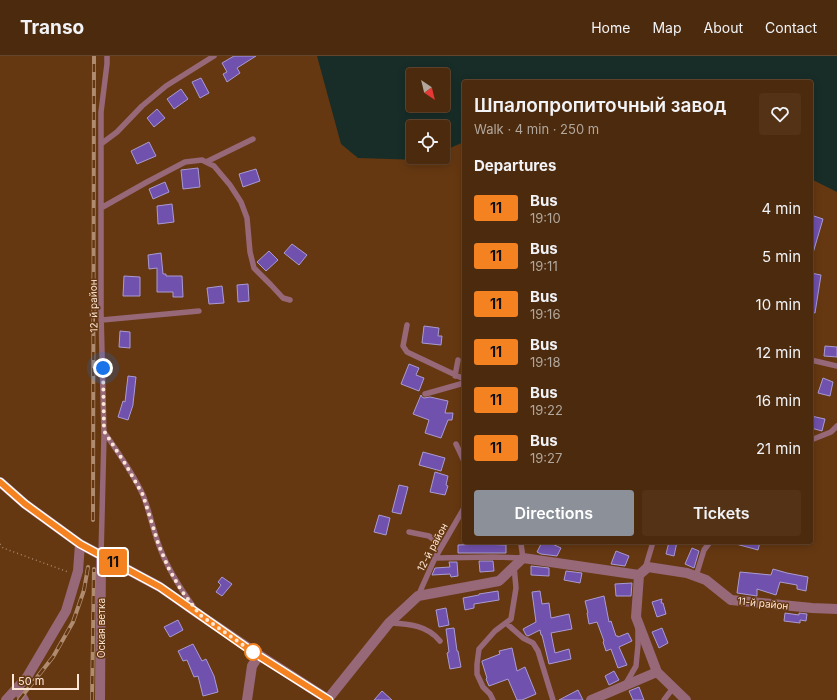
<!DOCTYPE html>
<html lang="en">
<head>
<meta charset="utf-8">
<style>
  :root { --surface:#4c2a0d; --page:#533216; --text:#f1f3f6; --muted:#b2a79d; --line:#63462e; --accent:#8c9099 }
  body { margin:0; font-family:Inter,sans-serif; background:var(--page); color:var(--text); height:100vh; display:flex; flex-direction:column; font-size:15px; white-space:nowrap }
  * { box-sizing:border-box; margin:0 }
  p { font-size:13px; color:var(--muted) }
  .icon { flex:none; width:22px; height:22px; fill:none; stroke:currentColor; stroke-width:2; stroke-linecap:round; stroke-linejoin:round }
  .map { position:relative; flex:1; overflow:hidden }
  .sheet { position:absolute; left:462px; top:24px; width:351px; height:464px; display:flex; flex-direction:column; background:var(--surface); border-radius:4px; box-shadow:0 2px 10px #0003,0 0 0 1px var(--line) }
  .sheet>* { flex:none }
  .badge { padding:0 8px; border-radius:3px; font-size:14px; line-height:26px }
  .needle { width:26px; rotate:145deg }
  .tools { position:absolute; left:406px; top:12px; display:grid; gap:8px }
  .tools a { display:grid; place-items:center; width:44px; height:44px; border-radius:4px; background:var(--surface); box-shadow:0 2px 10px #0003,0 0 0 1px var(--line); font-size:20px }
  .scale { position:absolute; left:12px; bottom:10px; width:67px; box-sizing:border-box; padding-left:4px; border:2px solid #fee7d7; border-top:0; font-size:11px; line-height:14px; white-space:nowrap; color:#fee7d7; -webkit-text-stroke:3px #653811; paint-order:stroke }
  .you { position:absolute; width:20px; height:20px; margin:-10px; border:3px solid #fff; border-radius:50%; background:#1a73e8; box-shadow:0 0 0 6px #1a73e833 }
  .map>.badge { position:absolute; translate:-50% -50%; box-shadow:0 0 0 2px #fff }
  h2 { padding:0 12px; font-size:15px; line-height:36px }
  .round { display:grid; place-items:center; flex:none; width:42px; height:42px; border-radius:4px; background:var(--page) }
  .overview { display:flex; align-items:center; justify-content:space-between; height:68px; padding:0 12px }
  h1 { font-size:19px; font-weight:600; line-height:30px }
  .action { display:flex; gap:8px; margin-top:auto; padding:8px 12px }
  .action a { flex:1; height:46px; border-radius:4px; background:var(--accent); color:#fff; font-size:16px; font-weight:600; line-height:46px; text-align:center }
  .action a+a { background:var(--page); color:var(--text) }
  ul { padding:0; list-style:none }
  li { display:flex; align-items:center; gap:12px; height:48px; padding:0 12px }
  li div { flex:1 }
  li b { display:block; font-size:15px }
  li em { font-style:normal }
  li .badge { min-width:44px; font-weight:700; text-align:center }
  header { display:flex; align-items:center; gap:24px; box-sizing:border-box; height:56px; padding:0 20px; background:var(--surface); border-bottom:1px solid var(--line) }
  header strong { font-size:19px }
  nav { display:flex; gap:22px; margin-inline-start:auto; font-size:14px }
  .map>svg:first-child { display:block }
</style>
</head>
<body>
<header>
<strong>Transo</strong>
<nav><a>Home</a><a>Map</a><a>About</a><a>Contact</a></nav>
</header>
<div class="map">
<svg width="837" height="644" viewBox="0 0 837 644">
  <rect width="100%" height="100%" fill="#653811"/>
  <path fill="#182d28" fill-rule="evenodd" d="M 317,0 L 837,0 L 837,136 L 811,123 L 811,26 L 464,26 L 464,86 L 443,95 L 443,71 L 413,71 L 413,101 L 427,101 L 420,104 L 358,102 L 341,88 ZM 413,19 L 443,19 L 443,49 L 413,49 Z"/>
  <path fill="#7051ad" stroke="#aa9bd3" d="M 234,0 L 256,0 L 237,12 L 240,17 L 227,26 L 223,18 L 227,16 L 222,7 Z
    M 201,22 L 209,37 L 200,42 L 192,26 Z
    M 181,33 L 188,43 L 174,53 L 167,43 Z
    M 157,53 L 165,62 L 154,71 L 147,62 Z
    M 149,86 L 156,100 L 137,108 L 131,95 Z
    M 198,112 L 200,131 L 183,133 L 181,114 Z
    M 256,113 L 260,125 L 243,131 L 239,118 Z
    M 165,126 L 169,136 L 153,143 L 149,133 Z
    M 172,148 L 174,166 L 158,168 L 157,150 Z
    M 814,160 L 823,163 L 813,197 L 811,197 L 811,169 Z
    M 292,188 L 307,199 L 299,209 L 284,197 Z
    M 269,195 L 278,204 L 266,215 L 257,206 Z
    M 161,197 L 163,218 L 166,218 L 166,220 L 182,220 L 183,241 L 173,241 L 173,236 L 157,236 L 157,212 L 149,213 L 148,199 Z
    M 811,217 L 821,219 L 815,257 L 811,256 Z
    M 124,220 L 140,221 L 140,240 L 123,240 Z
    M 248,228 L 249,245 L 238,246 L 237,229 Z
    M 222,230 L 224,247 L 209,248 L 207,232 Z
    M 424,270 L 439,272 L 438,280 L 442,280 L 441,289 L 422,287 Z
    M 120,275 L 130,276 L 130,292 L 119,291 Z
    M 825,290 L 837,291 L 837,301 L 824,300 Z
    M 409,308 L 419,312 L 416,319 L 424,322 L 419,335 L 401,328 Z
    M 128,320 L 136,321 L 133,348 L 133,349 L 128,364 L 118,361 L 123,345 L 125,346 Z
    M 823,322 L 833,326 L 830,340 L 818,337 Z
    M 421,339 L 422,341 L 424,342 L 430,341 L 448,345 L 445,357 L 453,357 L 452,364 L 448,364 L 441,382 L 425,377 L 429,364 L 413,358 Z
    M 811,360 L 825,363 L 822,375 L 811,372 Z
    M 423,396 L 445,402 L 441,415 L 419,409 Z
    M 435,416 L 448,420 L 446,429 L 448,430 L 445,439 L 430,436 Z
    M 399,429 L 408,431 L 401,458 L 392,456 Z
    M 379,459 L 390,462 L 386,479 L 374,476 Z
    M 542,486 L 548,486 L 561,492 L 557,500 L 541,498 L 537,496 Z
    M 669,486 L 677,486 L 674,500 L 666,498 Z
    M 736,486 L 760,486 L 758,494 L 736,488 Z
    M 482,488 L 506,489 L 506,497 L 458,497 L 458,489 Z
    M 692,492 L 699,495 L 694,512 L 685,508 Z
    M 616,495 L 629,500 L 625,510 L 611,508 Z
    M 479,505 L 493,505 L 494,515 L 480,516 Z
    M 449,506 L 457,506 L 458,520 L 451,521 L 450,518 L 432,519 L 435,512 L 450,511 Z
    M 531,510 L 549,512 L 549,520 L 531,519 Z
    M 773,513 L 787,517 L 808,521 L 806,535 L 797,533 L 797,529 L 780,526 L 776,539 L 757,533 L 757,540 L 737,537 L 740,516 L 771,519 Z
    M 566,515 L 582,517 L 580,527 L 564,524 Z
    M 222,521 L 232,528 L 222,540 L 216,536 L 221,529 L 218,526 Z
    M 632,527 L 631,540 L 616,540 L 615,528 Z
    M 498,535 L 499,544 L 474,548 L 474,552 L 465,554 L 463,542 L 479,539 L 479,538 Z
    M 540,535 L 542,548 L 549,547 L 551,562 L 569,558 L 572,573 L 551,577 L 555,597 L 569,593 L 571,603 L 549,608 L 542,579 L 541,579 L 540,574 L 528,580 L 526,579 L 523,573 L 536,566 L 532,536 Z
    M 604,540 L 609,566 L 611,565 L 616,580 L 618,580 L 618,581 L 628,577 L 632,585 L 619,591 L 627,609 L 618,612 L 611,593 L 606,595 L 603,586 L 604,585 L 597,566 L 589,568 L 587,557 L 588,557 L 585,545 Z
    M 662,543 L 661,547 L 663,547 L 666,558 L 657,561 L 652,546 Z
    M 446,552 L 449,569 L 439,571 L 436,554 Z
    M 785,557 L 799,559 L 799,557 L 807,558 L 806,565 L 800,564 L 800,567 L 784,565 Z
    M 178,564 L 183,574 L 170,581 L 164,571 Z
    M 454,572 L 457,595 L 458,595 L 461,611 L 450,613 L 447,597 L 449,596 L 446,573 Z
    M 662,572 L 668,587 L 659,592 L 652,576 Z
    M 193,588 L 202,605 L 206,603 L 214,620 L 218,636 L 203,640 L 198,620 L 194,621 L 187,604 L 183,605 L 178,595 Z
    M 512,592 L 517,615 L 525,611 L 536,638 L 522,644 L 517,644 L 508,623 L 489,630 L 486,623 L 487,622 L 482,606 L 482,605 L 500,598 L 499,595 Z
    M 614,615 L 619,624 L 609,629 L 605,620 Z
    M 639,631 L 644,644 L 633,644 L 629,635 Z
    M 578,634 L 583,644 L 559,644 Z
    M 382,635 L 392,644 L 374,644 Z"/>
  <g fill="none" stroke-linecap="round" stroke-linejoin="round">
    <path stroke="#a98669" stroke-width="1.5" stroke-dasharray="1 3" stroke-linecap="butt" d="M 0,488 L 3,492 L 68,516"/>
    <path stroke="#976878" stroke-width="5.5" d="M 101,88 L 117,76 L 142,50 L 166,30 L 214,0
      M 206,106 L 253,83
      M 101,152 L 147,126 L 185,106 L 202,104 L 214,110 L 230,129 L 241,146 L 247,162 L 250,196 L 254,212 L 271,229 L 283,242 L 290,244
      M 102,264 L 199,255
      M 407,269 L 403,290 L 407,296 L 464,323
      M 811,304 L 837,310
      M 455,320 L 458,304
      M 425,338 L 464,327
      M 104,376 C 118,396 133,417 143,439 C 150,456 153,475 160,492 C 168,513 180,532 193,550
      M 811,384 L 831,376 L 837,370
      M 456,388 L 464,405
      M 409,476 L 429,480 L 442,490
      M 522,486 L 521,488 L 523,502
      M 101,500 L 104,379 L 101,256 L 101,56 L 107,8 L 107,0
      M 435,502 L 493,501 L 522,502
      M 645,513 L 653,486
      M 696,520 L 704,494 L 710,486
      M 418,540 L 435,502 L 464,452
      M 390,567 C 409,568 427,569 440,585
      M 506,567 L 523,582 L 533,587 L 538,595 L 553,644
      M 625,629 L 636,610 L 638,589 L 638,572
      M 493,644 L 490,638 L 483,631 L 477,618 L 477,608 L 479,593 L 495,575 L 511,563 L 516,532 L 514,510
      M 664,644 L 673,632"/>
    <path stroke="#976878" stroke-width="10" d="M 639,519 L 636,561 L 657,616 L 686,644
      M 17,632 L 24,644
      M 328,643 L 389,567 L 418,540 L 499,525 L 523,502 L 639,519 L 648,511 L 687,517 L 706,524 L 731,544 L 812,552 L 837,553
      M 6,644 L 27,621 L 66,555 L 78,515 L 80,488
      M 100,644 L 101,500
      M 247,644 L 252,610 L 259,599
      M 591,644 L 657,616"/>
    <path stroke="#976878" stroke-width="10" d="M 0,426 L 25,448 L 80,488 L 160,531 L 200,559 L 259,599 L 329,644"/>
    <defs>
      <path id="rail" d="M 93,464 L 94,0
        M 19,644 L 53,601 L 73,566 L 84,534 L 88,511
        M 92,644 L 94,513"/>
    </defs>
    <use href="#rail" stroke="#af8c70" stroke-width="4"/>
    <use href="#rail" stroke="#653811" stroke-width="2.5" stroke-dasharray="8" stroke-linecap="butt"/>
  </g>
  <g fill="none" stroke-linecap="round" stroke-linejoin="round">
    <defs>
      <path id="line" d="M 0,426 L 25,448 L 80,488 L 160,531 L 253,596 L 329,644"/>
    </defs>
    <use href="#line" stroke="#fff" stroke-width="9"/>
    <use href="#line" stroke="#f58220" stroke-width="6"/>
    <path stroke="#fee7d7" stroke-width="4" stroke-dasharray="0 7.2" d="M 103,312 L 104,375 L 126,409 L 143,439 L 159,490 L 169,513 L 181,534 L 200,559 L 253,596"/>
  </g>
  <circle fill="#fff" stroke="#f58220" stroke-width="2" cx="253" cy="596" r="8"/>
  <g text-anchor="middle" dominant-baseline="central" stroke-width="3" stroke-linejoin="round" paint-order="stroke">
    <g font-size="10" fill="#fee7d7" stroke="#653811">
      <text transform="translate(93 250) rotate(-91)">12-й район</text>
      <text transform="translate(432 491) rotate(-62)">12-й район</text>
      <text transform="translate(763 547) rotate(6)">11-й район</text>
      <text transform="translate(101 572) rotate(-90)">Оская ветка</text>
    </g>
  </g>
</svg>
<div class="tools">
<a><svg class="needle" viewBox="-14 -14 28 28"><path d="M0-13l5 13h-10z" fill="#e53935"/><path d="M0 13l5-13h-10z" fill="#b2a79d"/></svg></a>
<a><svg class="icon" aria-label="locate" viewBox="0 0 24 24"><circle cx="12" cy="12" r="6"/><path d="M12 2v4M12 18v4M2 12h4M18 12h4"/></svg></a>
</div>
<div class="scale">50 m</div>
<div class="you" style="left:103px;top:312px"></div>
<b class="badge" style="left:113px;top:506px;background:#f58220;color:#111">11</b>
<section class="sheet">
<div class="overview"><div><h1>Шпалопропиточный завод</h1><p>Walk · 4 min · 250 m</p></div><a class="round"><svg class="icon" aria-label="heart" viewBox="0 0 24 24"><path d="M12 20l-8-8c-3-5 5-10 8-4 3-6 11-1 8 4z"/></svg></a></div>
<h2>Departures</h2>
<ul>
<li><span class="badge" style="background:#f58220;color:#111">11</span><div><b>Bus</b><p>19:10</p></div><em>4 min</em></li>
<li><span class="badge" style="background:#f58220;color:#111">11</span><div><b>Bus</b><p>19:11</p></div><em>5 min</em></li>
<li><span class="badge" style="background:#f58220;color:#111">11</span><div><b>Bus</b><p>19:16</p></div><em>10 min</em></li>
<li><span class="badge" style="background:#f58220;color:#111">11</span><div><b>Bus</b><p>19:18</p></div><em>12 min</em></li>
<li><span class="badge" style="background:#f58220;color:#111">11</span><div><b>Bus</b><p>19:22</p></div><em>16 min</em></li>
<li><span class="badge" style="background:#f58220;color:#111">11</span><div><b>Bus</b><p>19:27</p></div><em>21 min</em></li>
</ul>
<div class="action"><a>Directions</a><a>Tickets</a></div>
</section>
</div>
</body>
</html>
